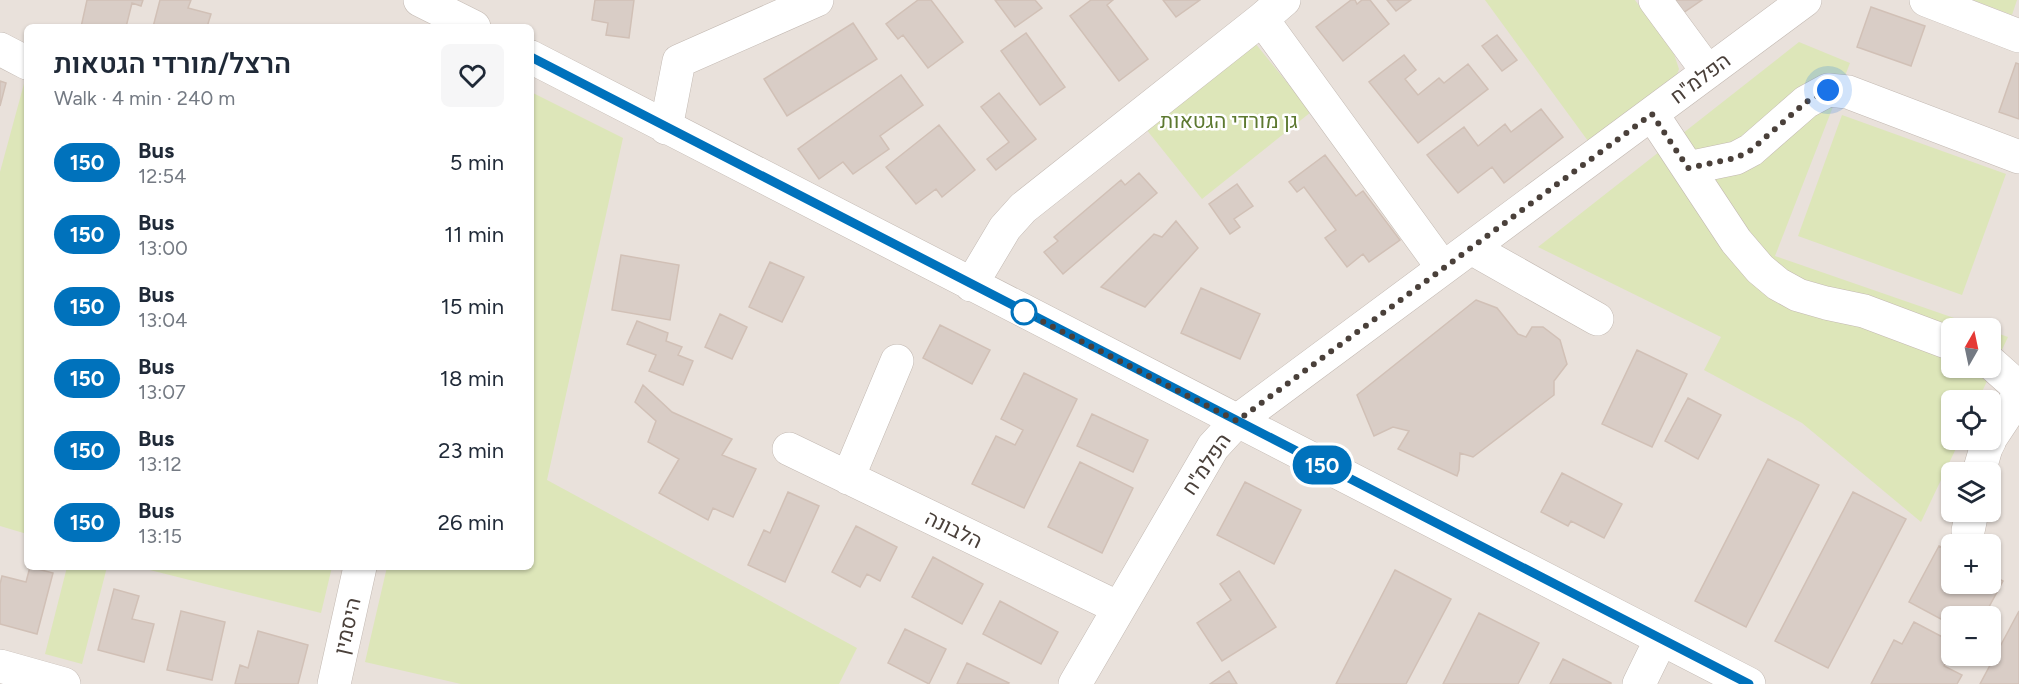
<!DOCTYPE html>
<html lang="en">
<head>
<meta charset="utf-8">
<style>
  :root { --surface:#fff; --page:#f6f6f7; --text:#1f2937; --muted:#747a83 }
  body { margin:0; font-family:Figtree,Heebo,sans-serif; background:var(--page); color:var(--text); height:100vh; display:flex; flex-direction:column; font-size:22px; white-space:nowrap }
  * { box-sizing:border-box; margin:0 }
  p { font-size:20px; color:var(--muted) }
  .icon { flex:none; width:33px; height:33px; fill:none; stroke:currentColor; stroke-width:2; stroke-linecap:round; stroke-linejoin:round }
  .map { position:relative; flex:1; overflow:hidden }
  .drawer { position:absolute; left:24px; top:24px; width:510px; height:546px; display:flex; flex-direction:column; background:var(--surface); border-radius:9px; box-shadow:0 2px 4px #0004 }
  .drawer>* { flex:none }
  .badge { padding:0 12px; border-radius:20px; font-size:21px; line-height:39px }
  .needle { width:39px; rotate:9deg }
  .fabs { position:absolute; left:1941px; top:318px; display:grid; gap:12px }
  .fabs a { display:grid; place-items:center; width:60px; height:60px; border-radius:9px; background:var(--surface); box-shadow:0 2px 4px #0004; font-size:30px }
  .you { position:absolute; width:30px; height:30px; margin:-15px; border:4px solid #fff; border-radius:50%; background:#1a73e8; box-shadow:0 0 0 9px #1a73e833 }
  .map>.badge { position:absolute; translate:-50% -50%; box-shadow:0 0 0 3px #fff }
  .round { display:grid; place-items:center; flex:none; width:63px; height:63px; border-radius:9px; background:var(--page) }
  .overview { display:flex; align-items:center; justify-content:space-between; height:102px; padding:0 30px }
  h1 { font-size:28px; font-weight:600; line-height:45px }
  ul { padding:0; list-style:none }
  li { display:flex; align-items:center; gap:18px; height:72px; padding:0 30px }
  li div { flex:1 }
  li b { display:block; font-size:22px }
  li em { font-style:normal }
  li .badge { min-width:66px; font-weight:700; text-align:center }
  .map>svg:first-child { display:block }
</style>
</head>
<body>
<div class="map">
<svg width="2019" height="684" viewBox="0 0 2019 684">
  <rect width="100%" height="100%" fill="#f5f1ed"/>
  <path fill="#e9e1db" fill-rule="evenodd" d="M 0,0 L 2019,0 L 2019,684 L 0,684 ZM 27,27 L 531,27 L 531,567 L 27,567 ZM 1952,328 L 1990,328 L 1990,368 L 1952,368 ZM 1952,400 L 1990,400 L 1990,440 L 1952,440 ZM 1952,472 L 1990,472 L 1990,512 L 1952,512 ZM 1952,544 L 1990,544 L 1990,584 L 1952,584 ZM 1952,616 L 1990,616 L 1990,656 L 1952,656 Z"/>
  <path fill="#dde6b9" d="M 1485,0 L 1635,0 L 1674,54 L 1679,69 L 1675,80 L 1588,141 Z
    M 1973,0 L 2017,0 L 2012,15 Z
    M 1799,42 L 1850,63 L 1775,256 L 1983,328 L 1952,328 L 1952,368 L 1990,368 L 1991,331 L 2008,337 L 1978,400 L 1952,400 L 1952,440 L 1960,440 L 1921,522 L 1802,423 L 1704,370 L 1721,337 L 1538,247 Z
    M 1255,43 L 1311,112 L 1202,199 L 1146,129 Z
    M 25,80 L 27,81 L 27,534 L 0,526 L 0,172 Z
    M 531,92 L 623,138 L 547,480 L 857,648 L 839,684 L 461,684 L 365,662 L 387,567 L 531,567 Z
    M 1842,115 L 2006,174 L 1962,295 L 1798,236 Z
    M 67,567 L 107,567 L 82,664 L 45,654 Z
    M 138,567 L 332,567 L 321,613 Z"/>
  <path fill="#d9cdc6" stroke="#d1c0b6" stroke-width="1.5" d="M 87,0 L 143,0 L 141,6 L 132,3 L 126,27 L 81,27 Z
    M 160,0 L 191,0 L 188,8 L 211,14 L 207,27 L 153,27 Z
    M 595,0 L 634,0 L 629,38 L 606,35 L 608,23 L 592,20 Z
    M 918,0 L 931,0 L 963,42 L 928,68 L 903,35 L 898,39 L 886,24 Z
    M 995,0 L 1035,0 L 1042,8 L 1015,27 Z
    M 1091,0 L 1113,0 L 1107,5 L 1148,59 L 1119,81 L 1070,16 Z
    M 1163,0 L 1200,0 L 1176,17 Z
    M 1351,0 L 1355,0 L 1357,4 L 1362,0 L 1370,0 L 1389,24 L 1343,61 L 1316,27 Z
    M 1387,0 L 1411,0 L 1396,11 Z
    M 1673,0 L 1702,0 L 1683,13 Z
    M 1871,7 L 1925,26 L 1911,66 L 1857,47 Z
    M 853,23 L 877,59 L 787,116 L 764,79 Z
    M 1026,33 L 1065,87 L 1040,105 L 1001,51 Z
    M 1497,35 L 1517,60 L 1502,71 L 1482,46 Z
    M 1404,55 L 1416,70 L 1405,79 L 1418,95 L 1439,78 L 1444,83 L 1468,64 L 1488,89 L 1418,143 L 1369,82 Z
    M 2016,63 L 2019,64 L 2019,119 L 1999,112 Z
    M 901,75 L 923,105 L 880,136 L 889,149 L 853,174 L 843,162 L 819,179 L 798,149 Z
    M 0,81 L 6,83 L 0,106 Z
    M 999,93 L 1036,139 L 996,170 L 987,159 L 1009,142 L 981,107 Z
    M 1541,109 L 1563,137 L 1504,183 L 1492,167 L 1458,193 L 1427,155 L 1464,127 L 1478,146 L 1505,124 L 1511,132 Z
    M 939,125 L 975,170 L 942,197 L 936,189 L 916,204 L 886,167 Z
    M 1325,155 L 1356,196 L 1363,191 L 1400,240 L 1369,262 L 1363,254 L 1347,267 L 1325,238 L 1336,230 L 1304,187 L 1297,192 L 1289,182 Z
    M 1139,173 L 1157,193 L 1063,274 L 1044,252 L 1058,241 L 1054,237 L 1121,180 L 1125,185 Z
    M 1237,184 L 1253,206 L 1234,219 L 1240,227 L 1230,234 L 1209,204 Z
    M 1176,221 L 1198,248 L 1145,307 L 1101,287 L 1154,234 L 1162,237 Z
    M 621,255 L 679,265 L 670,320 L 612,310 Z
    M 770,262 L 804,277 L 782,322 L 749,307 Z
    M 1201,288 L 1260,314 L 1240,359 L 1181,333 Z
    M 1476,300 L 1497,308 L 1518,334 L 1526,337 L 1532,327 L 1543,327 L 1560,340 L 1567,364 L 1554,381 L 1554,395 L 1473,457 L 1460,453 L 1459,470 L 1457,476 L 1398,449 L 1409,431 L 1393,427 L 1374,436 L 1357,395 Z
    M 720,314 L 747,327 L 732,359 L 705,347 Z
    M 637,321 L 668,333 L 666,341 L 682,347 L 678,355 L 693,361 L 683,385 L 649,371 L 656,355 L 627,344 Z
    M 940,325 L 990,350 L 972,384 L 923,358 Z
    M 1637,350 L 1687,374 L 1652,447 L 1602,424 Z
    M 1024,373 L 1077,399 L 1024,508 L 972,484 L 996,436 L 1015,445 L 1023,430 L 1001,419 Z
    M 643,385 L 672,412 L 732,439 L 722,455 L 756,469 L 733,517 L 713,508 L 708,520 L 659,493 L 679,459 L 648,442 L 656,421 L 635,402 Z
    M 1688,398 L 1721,415 L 1698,459 L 1665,441 Z
    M 1092,414 L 1148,440 L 1133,472 L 1077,446 Z
    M 1768,459 L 1819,485 L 1746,627 L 1695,601 Z
    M 1080,462 L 1133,488 L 1102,553 L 1048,527 Z
    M 1562,473 L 1622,504 L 1604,538 L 1571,521 L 1568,526 L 1541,512 Z
    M 1245,482 L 1301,510 L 1274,564 L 1217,535 Z
    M 788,492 L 819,506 L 785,582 L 748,565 L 764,530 L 770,533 Z
    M 1853,492 L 1906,519 L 1828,668 L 1775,641 Z
    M 856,526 L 897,547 L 880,581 L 867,574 L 860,587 L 832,572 Z
    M 1939,546 L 1952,553 L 1952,584 L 1990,584 L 1990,574 L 2003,581 L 1984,616 L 1952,616 L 1952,625 L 1909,602 Z
    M 933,557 L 983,584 L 962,624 L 912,597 Z
    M 30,567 L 53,573 L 37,634 L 0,624 L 0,584 L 2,576 L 26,582 Z
    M 1395,570 L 1451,599 L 1406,684 L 1336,684 Z
    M 1239,571 L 1276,627 L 1222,661 L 1197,623 L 1231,600 L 1220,584 Z
    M 114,589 L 139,596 L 132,619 L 154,624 L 144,662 L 98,650 Z
    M 1000,601 L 1058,632 L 1041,664 L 983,634 Z
    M 181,611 L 225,622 L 212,680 L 167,670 Z
    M 2019,611 L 2019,684 L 1980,684 Z
    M 1479,613 L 1539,643 L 1518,684 L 1443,684 Z
    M 1914,622 L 1952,642 L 1952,653 L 1944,666 L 1962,675 L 1957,684 L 1871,684 L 1894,640 L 1902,644 Z
    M 905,629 L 946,649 L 929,684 L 888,663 Z
    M 258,631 L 308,645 L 298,684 L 235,684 L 240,665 L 248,668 Z
    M 1563,659 L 1611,683 L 1611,684 L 1550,684 Z
    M 967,663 L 1009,683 L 1008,684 L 957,684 Z
    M 1229,671 L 1237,684 L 1210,684 Z"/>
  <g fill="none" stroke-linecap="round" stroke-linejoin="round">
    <defs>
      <path id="minor" d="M 420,0 L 474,27
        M 1655,0 L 1708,72
        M 1926,0 L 2019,36
        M 1262,19 L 1284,0
        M 0,49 L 27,63
        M 531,57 L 1749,684
        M 1652,114 L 1736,241 L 1760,269 L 1778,284 L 1798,295 L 1826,303 L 1864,311 L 1952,344
        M 666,128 L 679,61 L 817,0
        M 1688,168 L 1736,158 L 1751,150 L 1806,102 L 1828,90 L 1848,92 L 2019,157
        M 1471,248 L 1597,319
        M 971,285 L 1005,228 L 1023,208 L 1262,19 L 1443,268
        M 1990,362 L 2019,388
        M 1990,439 L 2019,395
        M 789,449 L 1119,608
        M 1979,472 L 1986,448 L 1990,440
        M 848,478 L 897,361
        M 1968,531 L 1972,512
        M 0,666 L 64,684
        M 334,684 L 360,567
        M 1075,684 L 1213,447 L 1237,421 L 1805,0
        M 1639,684 L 1661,639"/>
    </defs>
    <use href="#minor" stroke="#c3b9b2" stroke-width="34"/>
    <use href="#minor" stroke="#fff" stroke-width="33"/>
  </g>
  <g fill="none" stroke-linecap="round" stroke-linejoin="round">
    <defs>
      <path id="line" d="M 531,57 L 1749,684"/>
    </defs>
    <use href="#line" stroke="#fff" stroke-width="14"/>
    <use href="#line" stroke="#0072bc" stroke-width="9"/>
    <path stroke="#4a403a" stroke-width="6" stroke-dasharray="0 10.8" d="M 1024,312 L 1237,421 L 1652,114 L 1688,168 L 1736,158 L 1751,150 L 1806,102 L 1828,90"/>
  </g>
  <circle fill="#fff" stroke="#0072bc" stroke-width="3" cx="1024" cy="312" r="12"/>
  <g text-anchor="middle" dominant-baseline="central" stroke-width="5" stroke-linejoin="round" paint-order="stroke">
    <g font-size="21" fill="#4a403a" stroke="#fff">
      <text transform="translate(1700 78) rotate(-37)">הפלמ"ח</text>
      <text transform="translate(1206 464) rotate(-56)">הפלמ"ח</text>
      <text transform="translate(954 529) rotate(26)">הלבונה</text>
      <text transform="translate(347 626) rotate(-77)">היסמין</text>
    </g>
    <g font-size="21" fill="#5d7930" stroke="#fff">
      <text x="1229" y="120">גן מורדי הגטאות</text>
    </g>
  </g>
</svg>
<div class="fabs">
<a><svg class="needle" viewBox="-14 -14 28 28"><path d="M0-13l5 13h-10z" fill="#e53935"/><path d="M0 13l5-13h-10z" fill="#747a83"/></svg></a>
<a><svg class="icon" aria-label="locate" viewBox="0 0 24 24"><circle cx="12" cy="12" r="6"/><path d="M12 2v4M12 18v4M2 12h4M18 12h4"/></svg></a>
<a><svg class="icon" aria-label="layers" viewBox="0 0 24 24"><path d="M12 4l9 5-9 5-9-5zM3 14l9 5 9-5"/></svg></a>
<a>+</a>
<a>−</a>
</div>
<div class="you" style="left:1828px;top:90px"></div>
<b class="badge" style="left:1322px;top:465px;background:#0072bc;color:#fff">150</b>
<section class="drawer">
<div class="overview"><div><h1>הרצל/מורדי הגטאות</h1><p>Walk · 4 min · 240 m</p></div><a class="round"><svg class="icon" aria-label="heart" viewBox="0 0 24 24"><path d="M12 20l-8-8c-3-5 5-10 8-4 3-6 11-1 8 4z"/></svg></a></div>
<ul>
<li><span class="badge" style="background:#0072bc;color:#fff">150</span><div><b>Bus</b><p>12:54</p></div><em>5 min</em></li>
<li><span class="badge" style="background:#0072bc;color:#fff">150</span><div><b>Bus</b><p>13:00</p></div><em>11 min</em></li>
<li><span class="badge" style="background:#0072bc;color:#fff">150</span><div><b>Bus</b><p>13:04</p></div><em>15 min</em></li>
<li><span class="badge" style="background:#0072bc;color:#fff">150</span><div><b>Bus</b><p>13:07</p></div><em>18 min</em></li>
<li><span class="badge" style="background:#0072bc;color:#fff">150</span><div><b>Bus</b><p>13:12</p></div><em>23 min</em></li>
<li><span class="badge" style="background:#0072bc;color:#fff">150</span><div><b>Bus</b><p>13:15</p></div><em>26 min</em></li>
</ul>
</section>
</div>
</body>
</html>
